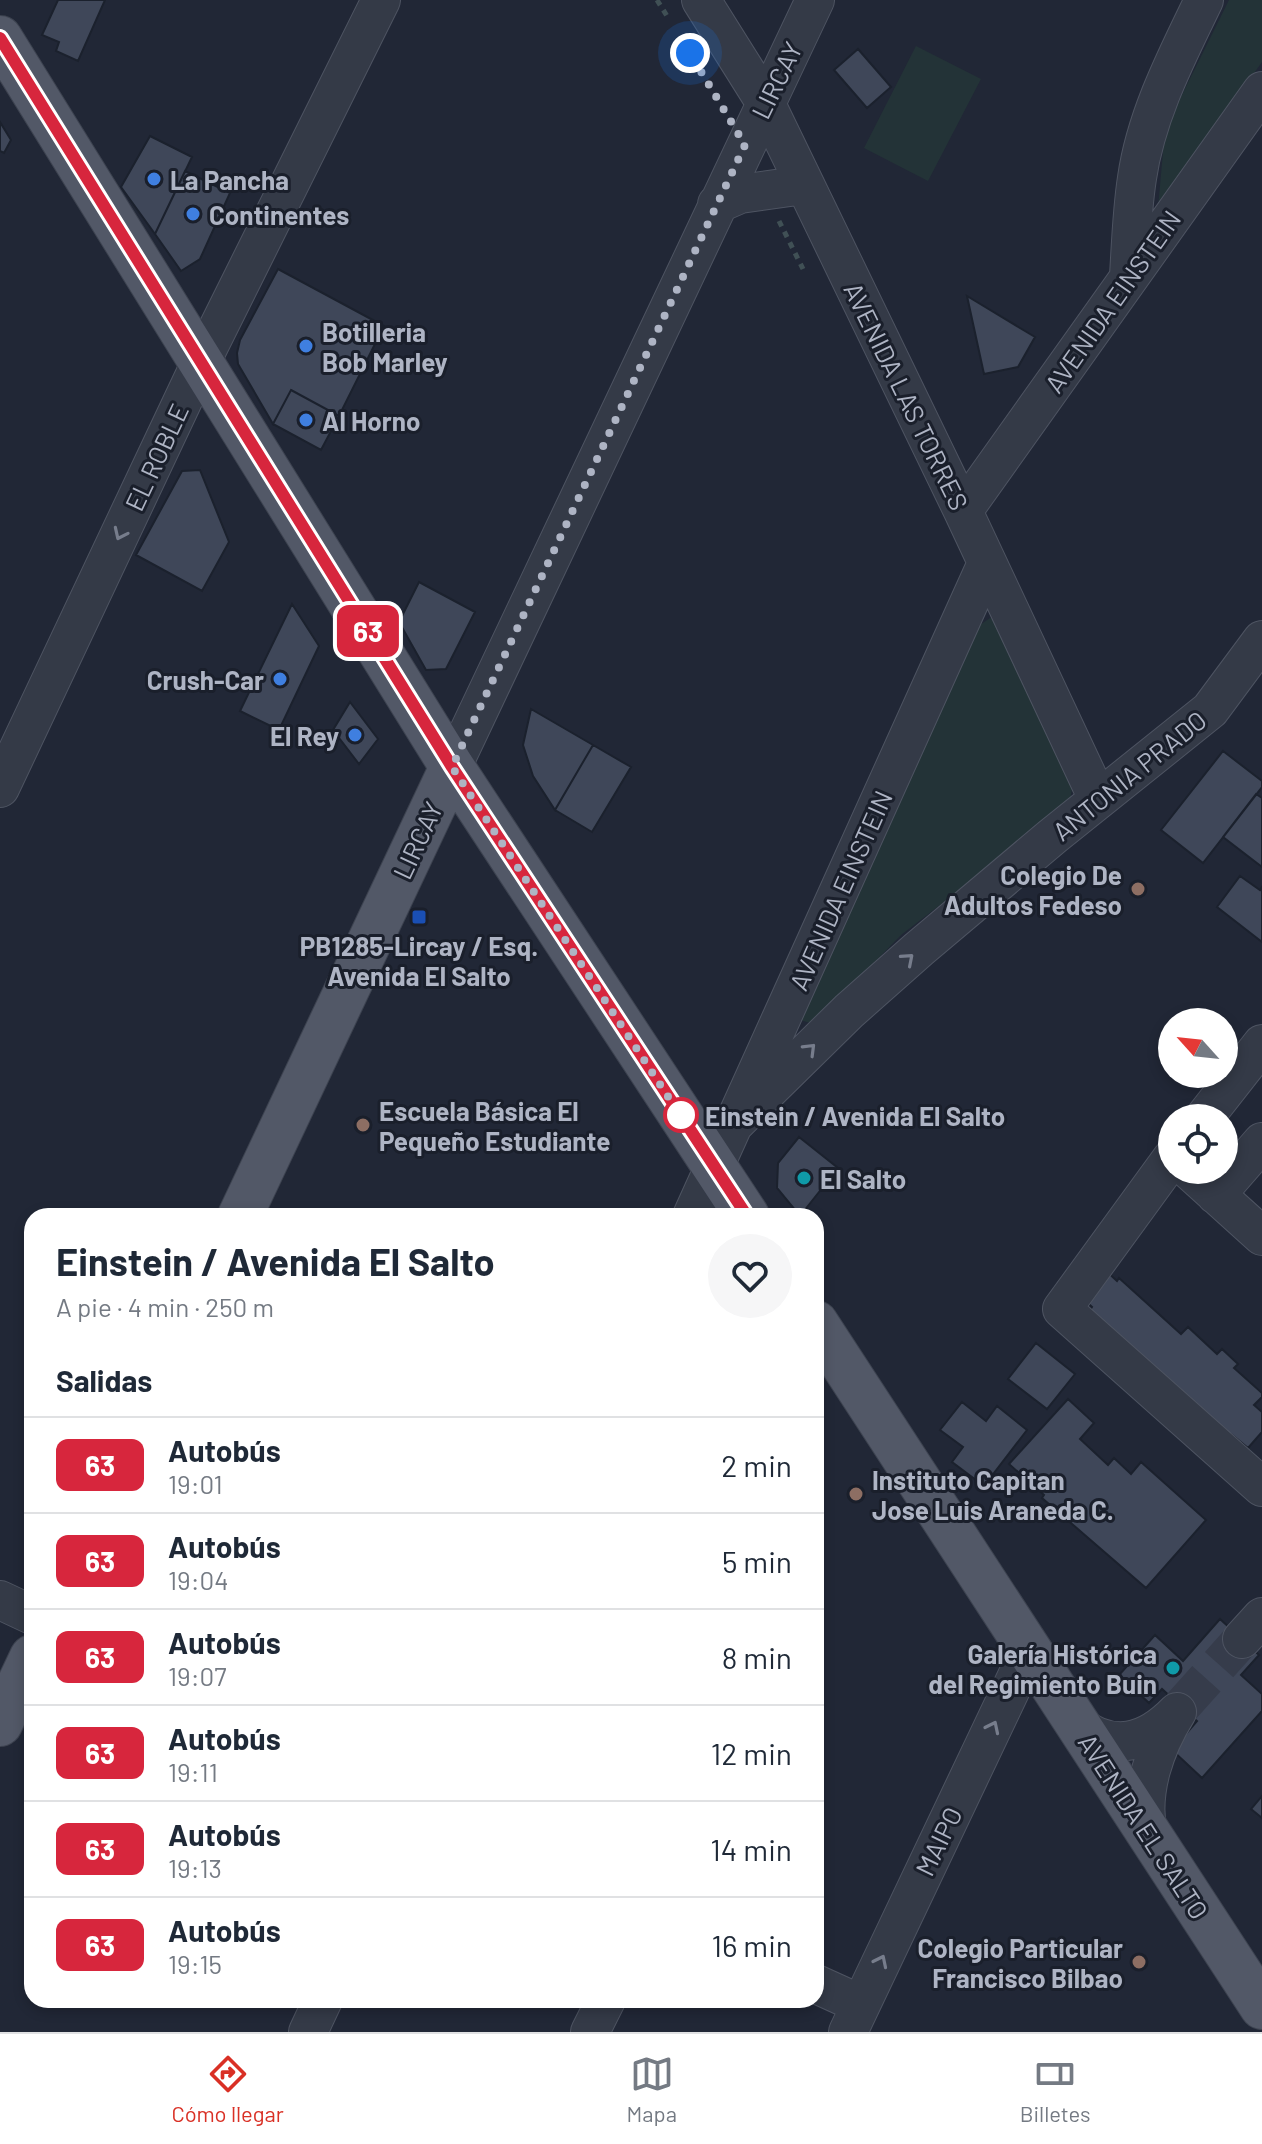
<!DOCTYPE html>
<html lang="es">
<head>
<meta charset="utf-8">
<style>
  :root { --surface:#fff; --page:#f6f6f7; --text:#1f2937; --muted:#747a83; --line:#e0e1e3; --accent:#d93025 }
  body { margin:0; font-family:Barlow,sans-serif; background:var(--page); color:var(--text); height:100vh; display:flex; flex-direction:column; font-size:30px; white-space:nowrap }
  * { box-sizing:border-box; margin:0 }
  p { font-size:26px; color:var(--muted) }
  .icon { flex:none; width:44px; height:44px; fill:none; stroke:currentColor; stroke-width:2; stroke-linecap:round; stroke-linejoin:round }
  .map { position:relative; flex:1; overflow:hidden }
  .drawer { position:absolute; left:24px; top:1208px; width:800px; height:800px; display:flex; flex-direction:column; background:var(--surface); border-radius:24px; box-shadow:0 4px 12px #0003 }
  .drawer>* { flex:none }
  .badge { padding:0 16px; border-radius:12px; font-size:28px; line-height:52px }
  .needle { width:52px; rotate:297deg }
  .buttons { position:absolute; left:1158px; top:1008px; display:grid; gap:16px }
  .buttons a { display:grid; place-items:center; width:80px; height:80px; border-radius:50%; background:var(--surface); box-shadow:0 4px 12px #0003; font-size:40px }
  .you { position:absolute; width:40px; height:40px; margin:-20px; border:6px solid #fff; border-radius:50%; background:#1a73e8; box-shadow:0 0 0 12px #1a73e833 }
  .map>.badge { position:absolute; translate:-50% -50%; box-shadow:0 0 0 4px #fff }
  h2 { padding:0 32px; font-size:30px; line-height:72px }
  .round { display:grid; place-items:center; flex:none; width:84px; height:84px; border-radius:42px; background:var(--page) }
  .summary { display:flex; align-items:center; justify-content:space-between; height:136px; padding:0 32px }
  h1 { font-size:38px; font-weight:700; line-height:60px }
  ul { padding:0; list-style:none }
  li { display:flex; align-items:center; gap:24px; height:96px; padding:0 32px; border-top:2px solid var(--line) }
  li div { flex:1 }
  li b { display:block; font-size:30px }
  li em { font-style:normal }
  li .badge { min-width:88px; font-weight:700; text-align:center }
  .tabs { display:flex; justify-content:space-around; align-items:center; height:112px; border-top:2px solid var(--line); background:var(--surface); font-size:22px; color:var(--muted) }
  .tabs a { display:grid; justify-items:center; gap:4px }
  .tabs .active { color:var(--accent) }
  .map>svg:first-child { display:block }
</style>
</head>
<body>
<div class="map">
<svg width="1262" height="2032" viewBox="0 0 1262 2032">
  <rect width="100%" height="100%" fill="#212736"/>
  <path fill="#233337" d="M 1229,0 L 1262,0 L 1262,62 L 1158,208 L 1165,129 Z
    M 916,46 L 981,79 L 928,181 L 864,148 Z
    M 990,618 L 996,619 L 1072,788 L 1070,801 L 1061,812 L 901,935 L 824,1014 C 816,1022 812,1025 801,1020 L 799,1009 L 980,625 Z"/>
  <path fill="#3f4759" stroke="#1b212d" stroke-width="2" d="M 58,0 L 105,0 L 78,61 L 56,51 L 59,42 L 42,35 Z
    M 858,49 L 891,87 L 867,108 L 834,70 Z
    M 0,122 L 11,140 L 4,153 L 0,151 Z
    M 150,136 L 192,157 L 155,234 L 121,187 Z
    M 185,171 L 230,193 L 200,259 L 181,271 L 155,234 Z
    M 278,269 L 384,326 L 339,416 L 291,390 L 273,424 L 238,364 L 237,353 L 240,340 Z
    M 967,296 L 1035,337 L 1018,367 L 984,374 Z
    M 291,390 L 339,416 L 321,450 L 273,424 Z
    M 200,470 L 229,542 L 202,591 L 136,555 L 182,471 Z
    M 419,582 L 475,612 L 446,669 L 426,670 L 399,622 Z
    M 292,604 L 319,646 L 279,730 L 240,711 Z
    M 350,702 L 378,739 L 359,764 L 333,730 Z
    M 531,709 L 593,745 L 555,810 L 533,776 L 523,745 Z
    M 593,745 L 631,767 L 592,832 L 555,810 Z
    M 1223,751 L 1262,781 L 1262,787 L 1203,863 L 1161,830 Z
    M 1256,794 L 1262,798 L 1262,867 L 1223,837 Z
    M 1240,876 L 1260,890 L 1262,887 L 1262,942 L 1217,907 Z
    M 799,1137 L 838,1168 L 800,1216 L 777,1188 L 778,1163 Z
    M 1104,1269 L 1117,1281 L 1119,1278 L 1181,1334 L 1188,1327 L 1217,1354 L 1222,1349 L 1238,1364 L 1234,1368 L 1262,1393 L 1262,1397 L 1254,1405 L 1262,1412 L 1262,1432 L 1248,1448 L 1231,1434 L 1224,1441 L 1090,1310 L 1092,1307 L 1080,1296 Z
    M 1036,1343 L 1075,1374 L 1047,1409 L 1008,1379 Z
    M 1068,1399 L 1094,1423 L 1080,1439 L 1108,1465 L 1114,1458 L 1131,1474 L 1141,1462 L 1206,1520 L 1146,1588 L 1042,1498 L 1044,1495 L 1009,1464 Z
    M 962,1402 L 986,1421 L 997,1406 L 1027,1430 L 984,1486 L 952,1462 L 963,1447 L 940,1430 Z
    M 1220,1619 L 1259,1655 L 1241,1675 L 1262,1694 L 1262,1711 L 1202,1778 L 1172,1750 L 1197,1721 L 1162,1689 L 1149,1703 L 1119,1675 L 1155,1635 L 1183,1661 Z
    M 1262,1796 L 1262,1818 L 1251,1809 Z"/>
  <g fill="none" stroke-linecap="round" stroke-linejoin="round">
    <path stroke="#363c4b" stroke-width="38" stroke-dasharray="38 19" stroke-linecap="butt" d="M 1181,1707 L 1242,1639"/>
    <defs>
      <path id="minor" d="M 701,0 L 765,102 L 963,511 L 1098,799
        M 717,204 L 740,194 L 804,185
        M 1129,276 C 1131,243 1132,210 1137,178 C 1146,115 1177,56 1204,0
        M 963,511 L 1262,91
        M 452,767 L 815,0
        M 0,788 L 201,362 L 381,0
        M 1204,1118 L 1262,1044
        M 734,1124 L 849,1011 L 919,949 L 1053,836 L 1210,710 L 1262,640
        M 1172,1158 L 1062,1309 L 1262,1487
        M 1189,1170 L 1262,1236
        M 1216,1195 L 1262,1142
        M 692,1216 L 987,563
        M 0,1600 L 32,1615
        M 1242,1639 L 1262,1617
        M 1077,1725 C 1113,1752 1146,1744 1177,1712
        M 1148,1834 C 1139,1792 1155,1747 1177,1712
        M 816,1984 L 860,2004
        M 308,2032 L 323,2000
        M 590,2032 L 606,2000
        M 848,2032 L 1029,1651"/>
      <path id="major" d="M 0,38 L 452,767 L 747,1216
        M 240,1216 L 452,767
        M 816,1323 L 1262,2007
        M 0,1724 L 32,1657"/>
    </defs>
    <use href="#minor" stroke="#4e5462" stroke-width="40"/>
    <use href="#major" stroke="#3d4350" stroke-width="46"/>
    <path stroke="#405055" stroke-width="5" stroke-dasharray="6 6" stroke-linecap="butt" d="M 657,0 L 667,16
      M 779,221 L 803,269"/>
    <use href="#minor" stroke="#343a47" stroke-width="38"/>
    <use href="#major" stroke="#525867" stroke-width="44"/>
  </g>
  <defs><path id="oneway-chevron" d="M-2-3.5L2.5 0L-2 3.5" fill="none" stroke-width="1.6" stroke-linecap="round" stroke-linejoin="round" transform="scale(2)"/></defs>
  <g stroke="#777d8c">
    <use href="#oneway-chevron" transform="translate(120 534) rotate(115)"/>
    <use href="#oneway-chevron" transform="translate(908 959) rotate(-41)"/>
    <use href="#oneway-chevron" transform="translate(810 1049) rotate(-45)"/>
    <use href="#oneway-chevron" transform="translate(993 1727) rotate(-64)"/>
    <use href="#oneway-chevron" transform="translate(881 1961) rotate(-64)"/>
  </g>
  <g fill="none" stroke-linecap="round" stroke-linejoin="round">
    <defs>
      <path id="line" d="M 0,38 L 452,767 L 747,1216"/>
    </defs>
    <use href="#line" stroke="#fff" stroke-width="18"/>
    <use href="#line" stroke="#d7263d" stroke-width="12"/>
    <path stroke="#aeb4c4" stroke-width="8" stroke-dasharray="0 14.4" d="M 681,1115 L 686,1124 L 452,767 L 745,145 L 690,53"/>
  </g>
  <g fill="#3f7fe0" stroke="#1a1f2b" stroke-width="3">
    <circle cx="154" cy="179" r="8"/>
    <circle cx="193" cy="214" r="8"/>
    <circle cx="306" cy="346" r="8"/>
    <circle cx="306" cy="420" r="8"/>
    <circle cx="280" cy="679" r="8"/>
    <circle cx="355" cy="735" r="8"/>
  </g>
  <g fill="#8d6e63" stroke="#1a1f2b" stroke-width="3">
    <circle cx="1138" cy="889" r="8"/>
    <circle cx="363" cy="1125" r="8"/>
    <circle cx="856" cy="1494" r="8"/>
    <circle cx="1139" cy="1962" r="8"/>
  </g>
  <rect fill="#1a4fb4" stroke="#1a1f2b" stroke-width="3" x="411" y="909" width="16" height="16" rx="4"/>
  <circle fill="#fff" stroke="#d7263d" stroke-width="4" cx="681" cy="1115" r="16"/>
  <g fill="#0f9aa8" stroke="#1a1f2b" stroke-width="3">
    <circle cx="804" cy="1178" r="8"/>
    <circle cx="1173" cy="1668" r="8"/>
  </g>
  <g text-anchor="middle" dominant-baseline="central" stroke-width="6" stroke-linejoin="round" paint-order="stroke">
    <g font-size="26" fill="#aeb4c4" stroke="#1a1f2b">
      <text transform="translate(776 80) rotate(-64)">LIRCAY</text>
      <text transform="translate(1112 301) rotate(-55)">AVENIDA EINSTEIN</text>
      <text transform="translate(907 396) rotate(64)">AVENIDA LAS TORRES</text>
      <text transform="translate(156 457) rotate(-65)">EL ROBLE</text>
      <text transform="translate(1129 775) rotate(-39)">ANTONIA PRADO</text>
      <text transform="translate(417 840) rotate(-65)">LIRCAY</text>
      <text transform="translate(840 890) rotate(-66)">AVENIDA EINSTEIN</text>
      <text transform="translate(1144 1826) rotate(57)">AVENIDA EL SALTO</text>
      <text transform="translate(938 1841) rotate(-64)">MAIPO</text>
    </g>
    <g font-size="26" font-weight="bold" fill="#aeb4c4" stroke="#1a1f2b" text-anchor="start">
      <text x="170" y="179">La Pancha</text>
      <text x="209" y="214">Continentes</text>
      <text x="322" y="331">Botilleria<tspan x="322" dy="30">Bob Marley</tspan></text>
      <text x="322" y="420">Al Horno</text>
      <text x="264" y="679" text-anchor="end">Crush-Car</text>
      <text x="339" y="735" text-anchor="end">El Rey</text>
      <text x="1122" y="874" text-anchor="end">Colegio De<tspan x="1122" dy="30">Adultos Fedeso</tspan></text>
      <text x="419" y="945" text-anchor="middle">PB1285-Lircay / Esq.<tspan x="419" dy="30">Avenida El Salto</tspan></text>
      <text x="379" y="1110">Escuela Básica El<tspan x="379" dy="30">Pequeño Estudiante</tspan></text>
      <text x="820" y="1178">El Salto</text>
      <text x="872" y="1479">Instituto Capitan<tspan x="872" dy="30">Jose Luis Araneda C.</tspan></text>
      <text x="1157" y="1653" text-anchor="end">Galería Histórica<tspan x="1157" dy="30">del Regimiento Buin</tspan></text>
      <text x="1123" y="1947" text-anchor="end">Colegio Particular<tspan x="1123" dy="30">Francisco Bilbao</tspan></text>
    </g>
    <g font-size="26" font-weight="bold" fill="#aeb4c4" stroke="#1a1f2b" text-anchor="start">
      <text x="705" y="1115">Einstein / Avenida El Salto</text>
    </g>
  </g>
</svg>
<div class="buttons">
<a><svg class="needle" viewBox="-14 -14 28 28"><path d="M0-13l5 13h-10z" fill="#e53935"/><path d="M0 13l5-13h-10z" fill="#747a83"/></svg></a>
<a><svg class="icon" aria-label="locate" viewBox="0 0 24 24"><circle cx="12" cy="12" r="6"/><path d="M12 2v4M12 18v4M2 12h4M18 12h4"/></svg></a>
</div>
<div class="you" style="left:690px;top:53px"></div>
<b class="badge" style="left:368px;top:631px;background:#d7263d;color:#fff">63</b>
<section class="drawer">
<div class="summary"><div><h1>Einstein / Avenida El Salto</h1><p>A pie · 4 min · 250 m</p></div><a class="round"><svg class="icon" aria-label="heart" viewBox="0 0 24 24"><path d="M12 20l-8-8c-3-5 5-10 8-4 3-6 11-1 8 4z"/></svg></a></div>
<h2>Salidas</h2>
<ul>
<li><span class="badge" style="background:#d7263d;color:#fff">63</span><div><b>Autobús</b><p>19:01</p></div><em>2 min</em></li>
<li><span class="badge" style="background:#d7263d;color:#fff">63</span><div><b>Autobús</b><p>19:04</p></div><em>5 min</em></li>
<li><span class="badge" style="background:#d7263d;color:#fff">63</span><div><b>Autobús</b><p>19:07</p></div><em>8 min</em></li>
<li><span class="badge" style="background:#d7263d;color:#fff">63</span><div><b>Autobús</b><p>19:11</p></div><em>12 min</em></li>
<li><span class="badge" style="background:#d7263d;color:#fff">63</span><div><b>Autobús</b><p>19:13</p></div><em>14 min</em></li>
<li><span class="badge" style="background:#d7263d;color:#fff">63</span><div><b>Autobús</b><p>19:15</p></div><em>16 min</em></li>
</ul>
</section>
</div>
<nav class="tabs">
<a class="active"><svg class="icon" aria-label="directions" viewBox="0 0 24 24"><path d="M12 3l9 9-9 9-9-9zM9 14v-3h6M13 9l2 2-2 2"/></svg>Cómo llegar</a>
<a><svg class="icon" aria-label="map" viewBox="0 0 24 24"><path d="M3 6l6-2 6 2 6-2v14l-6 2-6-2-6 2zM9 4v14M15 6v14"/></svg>Mapa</a>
<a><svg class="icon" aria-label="tickets" viewBox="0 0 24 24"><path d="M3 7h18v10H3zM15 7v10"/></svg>Billetes</a>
</nav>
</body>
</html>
